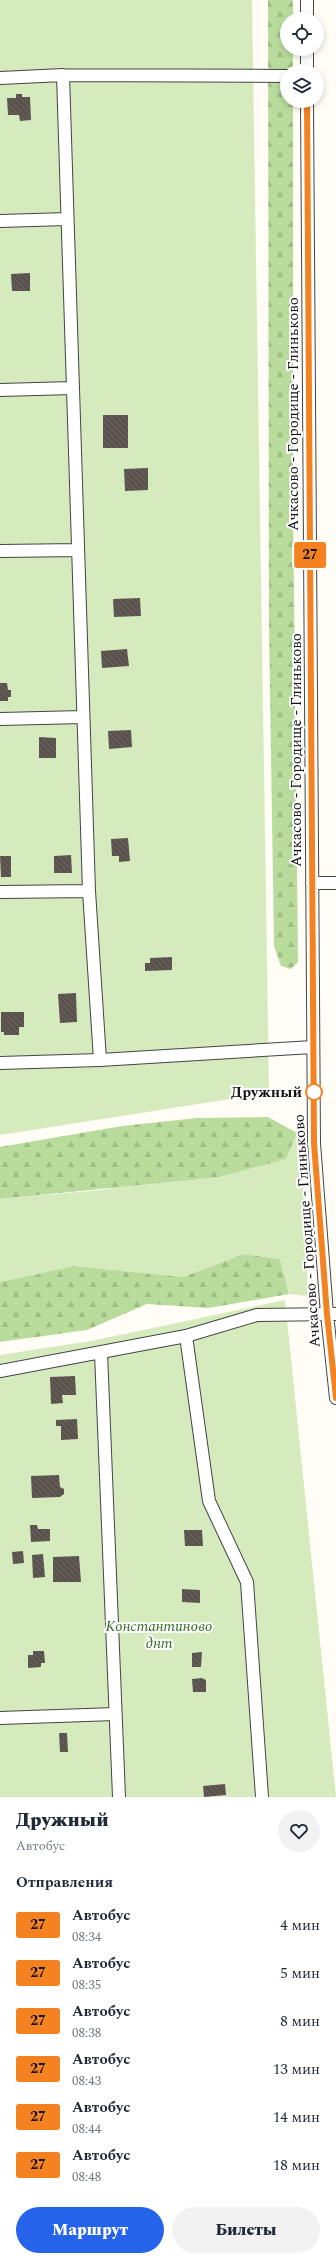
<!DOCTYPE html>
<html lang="ru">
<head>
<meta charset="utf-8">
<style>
  :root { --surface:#fff; --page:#f2f2f3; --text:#1f2937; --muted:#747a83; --accent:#2563eb }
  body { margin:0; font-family:Spectral,serif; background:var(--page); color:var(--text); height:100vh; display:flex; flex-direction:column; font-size:15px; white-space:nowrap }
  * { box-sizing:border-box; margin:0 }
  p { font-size:13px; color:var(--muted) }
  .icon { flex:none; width:22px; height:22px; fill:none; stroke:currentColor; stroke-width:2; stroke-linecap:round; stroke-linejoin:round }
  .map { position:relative; height:1797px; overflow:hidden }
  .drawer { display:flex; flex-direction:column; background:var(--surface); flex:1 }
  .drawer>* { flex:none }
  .badge { padding:0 8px; border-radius:3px; font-size:14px; line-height:26px }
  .tools { position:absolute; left:280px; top:12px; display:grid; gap:8px }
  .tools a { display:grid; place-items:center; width:44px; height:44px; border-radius:50%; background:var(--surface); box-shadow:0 2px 6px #0003; font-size:20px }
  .map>.badge { position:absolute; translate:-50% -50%; box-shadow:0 0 0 2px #fff }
  h2 { padding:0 16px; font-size:15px; line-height:36px }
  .round { display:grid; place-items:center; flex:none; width:42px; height:42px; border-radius:21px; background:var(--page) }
  .overview { display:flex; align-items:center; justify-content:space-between; height:68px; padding:0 16px }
  h1 { font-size:19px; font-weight:800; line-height:30px }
  .primary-button { display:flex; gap:8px; margin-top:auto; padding:8px 16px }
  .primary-button a { flex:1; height:46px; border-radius:24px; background:var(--accent); color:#fff; font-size:16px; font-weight:800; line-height:46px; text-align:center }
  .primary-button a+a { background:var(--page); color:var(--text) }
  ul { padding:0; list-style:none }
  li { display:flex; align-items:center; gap:12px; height:48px; padding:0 16px }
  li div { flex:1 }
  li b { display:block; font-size:15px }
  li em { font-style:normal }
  li .badge { min-width:44px; font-weight:700; text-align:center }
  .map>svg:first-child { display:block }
</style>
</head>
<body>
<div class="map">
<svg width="336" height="1797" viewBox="0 0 336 1797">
  <defs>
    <pattern id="forest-firs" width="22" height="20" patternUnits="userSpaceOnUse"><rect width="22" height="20" fill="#b9dc9c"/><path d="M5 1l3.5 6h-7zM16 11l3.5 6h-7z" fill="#9ebc85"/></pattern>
    <pattern id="building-back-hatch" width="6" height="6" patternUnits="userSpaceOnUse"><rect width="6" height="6" fill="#5a524d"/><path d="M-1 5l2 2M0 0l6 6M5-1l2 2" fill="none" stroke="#6d6662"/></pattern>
  </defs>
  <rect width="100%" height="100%" fill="#fffdf5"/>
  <path fill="#d5ebbd" d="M 0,0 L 252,0 L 269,1093 L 0,1135 Z
    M 297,1133 L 308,1230 L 307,1296 L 289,1294 L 280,1259 L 244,1254 L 183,1277 L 74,1266 L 0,1282 L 0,1199 L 101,1190 L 286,1159 Z
    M 285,1300 L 336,1797 L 0,1797 L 0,1355 L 91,1341 Z"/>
  <path fill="url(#forest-firs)" d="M 268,0 L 293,0 L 293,19 L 287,19 L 287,49 L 293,49 L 293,71 L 287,71 L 287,101 L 293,101 L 293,499 L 298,962 L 291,969 L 281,966 L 274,946 L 269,624 Z
    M 268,1117 L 297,1133 L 286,1159 L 219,1177 L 0,1199 L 0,1147 L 122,1126 L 197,1118 Z
    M 244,1254 L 280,1259 L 289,1294 L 209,1308 L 147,1304 L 87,1330 L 0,1342 L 0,1282 L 74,1266 L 183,1277 Z"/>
  <path fill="url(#building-back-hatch)" d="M 16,94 L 22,94 L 22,97 L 30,97 L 31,120 L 20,121 L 19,115 L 8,115 L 7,98 L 16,98 Z
    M 30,273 L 30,291 L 12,291 L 11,274 Z
    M 103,415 L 128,415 L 128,448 L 103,448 Z
    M 148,468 L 148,490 L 125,491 L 124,469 Z
    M 140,598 L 141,616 L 114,617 L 113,599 Z
    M 127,649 L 129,666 L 102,668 L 101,651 Z
    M 0,683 L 7,683 L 8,690 L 11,690 L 11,697 L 8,697 L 8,701 L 0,701 Z
    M 131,730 L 132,747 L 109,749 L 108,731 Z
    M 39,737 L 56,738 L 56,758 L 39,758 Z
    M 128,838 L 130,861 L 119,862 L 119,856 L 112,856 L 111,839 Z
    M 71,855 L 72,873 L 54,873 L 54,856 Z
    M 0,856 L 11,856 L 11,877 L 1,877 Z
    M 172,957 L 172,970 L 145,971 L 145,963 L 150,963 L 150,958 Z
    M 76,993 L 77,1022 L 60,1023 L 58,994 Z
    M 1,1012 L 24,1012 L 24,1027 L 19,1027 L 19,1035 L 4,1035 L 4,1032 L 1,1032 Z
    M 75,1376 L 76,1395 L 62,1395 L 63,1403 L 51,1404 L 50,1377 Z
    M 77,1419 L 78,1439 L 61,1440 L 61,1426 L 56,1426 L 56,1420 Z
    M 59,1475 L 60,1487 L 64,1489 L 64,1494 L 60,1497 L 32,1498 L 31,1476 Z
    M 30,1525 L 37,1525 L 38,1529 L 50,1529 L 50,1541 L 31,1542 Z
    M 184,1530 L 202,1530 L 203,1546 L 185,1546 Z
    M 23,1551 L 24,1563 L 13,1564 L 12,1552 Z
    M 43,1554 L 45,1577 L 33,1578 L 32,1555 Z
    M 79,1556 L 81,1582 L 53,1582 L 53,1557 Z
    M 182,1589 L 200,1590 L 200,1603 L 182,1602 Z
    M 33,1651 L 44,1651 L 45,1663 L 41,1663 L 41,1667 L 28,1668 L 28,1655 L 33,1655 Z
    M 202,1652 L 201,1667 L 192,1667 L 192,1653 Z
    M 202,1678 L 206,1680 L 206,1692 L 193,1692 L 192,1679 Z
    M 59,1733 L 67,1733 L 68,1752 L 60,1752 Z
    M 225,1784 L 226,1795 L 204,1797 L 203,1786 Z"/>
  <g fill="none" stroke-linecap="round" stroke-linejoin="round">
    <defs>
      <path id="minor" d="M 307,0 L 307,19
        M 307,49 L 307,71
        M 287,76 L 63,75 L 89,891 L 100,1060 L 313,1047
        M 0,78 L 63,75
        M 307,101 L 314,1143 L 327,1314 L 336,1398
        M 0,221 L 67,219
        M 0,390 L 73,388
        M 0,551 L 78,550
        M 0,719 L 83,717
        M 312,883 L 336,883
        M 0,892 L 89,891
        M 0,1063 L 100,1060
        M 101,1353 L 119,1797
        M 0,1371 L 186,1336
        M 0,1718 L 115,1714
        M 262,1797 L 247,1582 L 209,1501 L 186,1336 L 257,1315 L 336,1314"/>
    </defs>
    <use href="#minor" stroke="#444" stroke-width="14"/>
    <use href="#minor" stroke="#fff" stroke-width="12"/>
  </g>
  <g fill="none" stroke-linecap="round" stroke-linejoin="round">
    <defs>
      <path id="line" d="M 307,101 L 314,1143 L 327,1314 L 336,1398"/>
    </defs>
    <use href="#line" stroke="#fff" stroke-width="9"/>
    <use href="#line" stroke="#f58220" stroke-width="6"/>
  </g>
  <circle fill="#fff" stroke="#f58220" stroke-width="2" cx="314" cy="1092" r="8"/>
  <g text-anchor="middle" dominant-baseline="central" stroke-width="4" stroke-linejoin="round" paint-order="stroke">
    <g font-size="15" fill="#111" stroke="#fff">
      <text transform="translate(293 414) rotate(-90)">Ачкасово - Городище - Глиньково</text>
      <text transform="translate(296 750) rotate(-90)">Ачкасово - Городище - Глиньково</text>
      <text transform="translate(307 1231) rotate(-94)">Ачкасово - Городище - Глиньково</text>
    </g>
    <g font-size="15" font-weight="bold" fill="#111" stroke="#fff" text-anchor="end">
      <text x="302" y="1092">Дружный</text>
    </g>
    <g font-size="15" font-style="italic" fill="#2f6b1f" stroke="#fff">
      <text x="159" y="1626">Константиново<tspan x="159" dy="17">днт</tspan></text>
    </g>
  </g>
</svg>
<div class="tools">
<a><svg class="icon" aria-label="locate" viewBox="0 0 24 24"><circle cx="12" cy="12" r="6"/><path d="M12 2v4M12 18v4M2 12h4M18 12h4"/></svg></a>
<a><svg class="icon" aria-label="layers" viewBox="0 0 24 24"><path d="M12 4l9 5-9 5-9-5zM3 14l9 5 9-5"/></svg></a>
</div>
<b class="badge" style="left:310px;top:555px;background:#f58220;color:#111">27</b>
</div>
<section class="drawer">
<div class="overview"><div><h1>Дружный</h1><p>Автобус</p></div><a class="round"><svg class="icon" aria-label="heart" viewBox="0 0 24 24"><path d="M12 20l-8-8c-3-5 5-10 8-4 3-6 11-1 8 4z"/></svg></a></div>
<h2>Отправления</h2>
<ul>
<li><span class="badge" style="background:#f58220;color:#111">27</span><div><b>Автобус</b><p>08:34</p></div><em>4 мин</em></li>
<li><span class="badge" style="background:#f58220;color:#111">27</span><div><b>Автобус</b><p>08:35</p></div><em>5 мин</em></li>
<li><span class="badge" style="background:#f58220;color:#111">27</span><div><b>Автобус</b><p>08:38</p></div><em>8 мин</em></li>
<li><span class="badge" style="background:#f58220;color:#111">27</span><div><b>Автобус</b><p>08:43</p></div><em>13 мин</em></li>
<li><span class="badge" style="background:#f58220;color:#111">27</span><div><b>Автобус</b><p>08:44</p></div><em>14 мин</em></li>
<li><span class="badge" style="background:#f58220;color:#111">27</span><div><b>Автобус</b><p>08:48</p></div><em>18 мин</em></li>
</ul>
<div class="primary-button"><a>Маршрут</a><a>Билеты</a></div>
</section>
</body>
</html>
